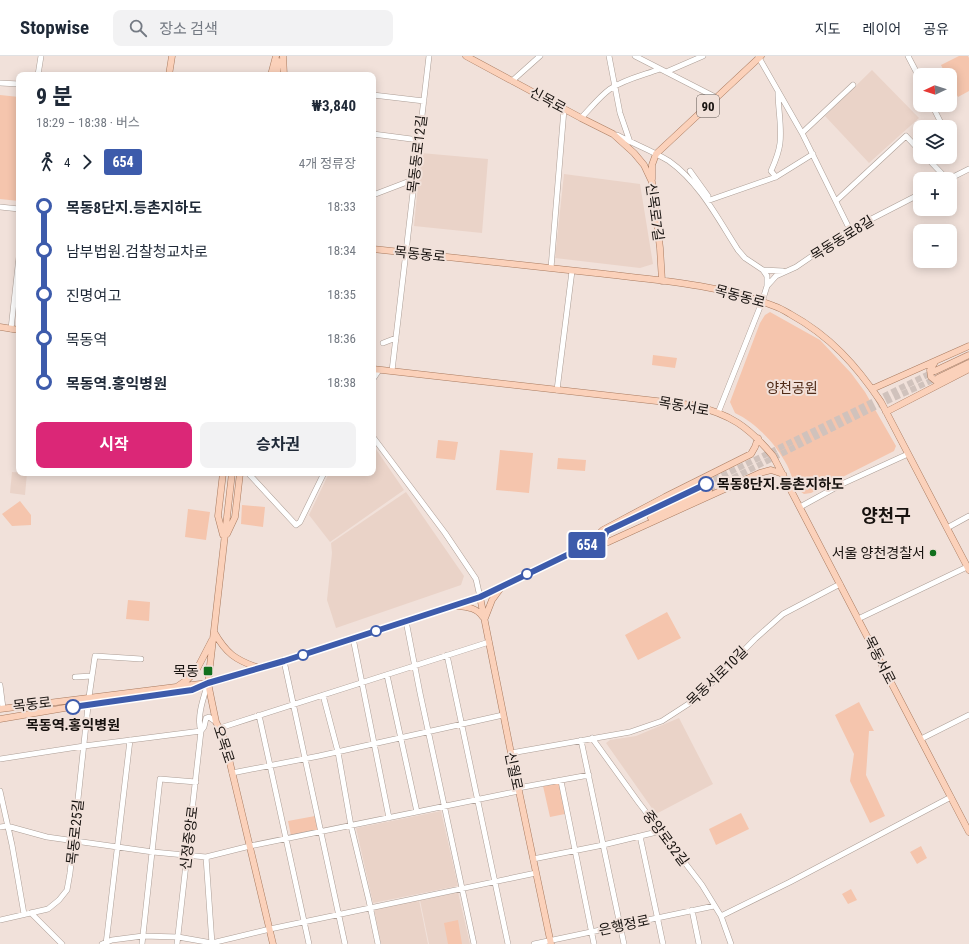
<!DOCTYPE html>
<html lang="ko">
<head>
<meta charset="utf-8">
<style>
  :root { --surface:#fff; --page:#f2f2f3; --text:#1f2937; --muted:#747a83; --line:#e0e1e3; --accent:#db2777 }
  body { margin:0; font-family:"Roboto Condensed","Noto Sans KR",sans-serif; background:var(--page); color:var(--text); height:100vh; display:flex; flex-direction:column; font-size:15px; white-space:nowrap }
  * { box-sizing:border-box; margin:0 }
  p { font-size:13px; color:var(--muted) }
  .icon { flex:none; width:22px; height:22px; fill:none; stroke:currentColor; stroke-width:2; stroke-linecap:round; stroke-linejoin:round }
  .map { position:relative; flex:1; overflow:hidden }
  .side { position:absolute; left:16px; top:16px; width:360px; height:404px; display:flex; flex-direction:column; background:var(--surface); border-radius:8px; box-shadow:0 2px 10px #0003 }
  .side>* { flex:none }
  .badge { padding:0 8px; border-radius:3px; font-size:14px; line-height:26px }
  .needle { width:26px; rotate:266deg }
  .buttons { position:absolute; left:913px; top:12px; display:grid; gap:8px }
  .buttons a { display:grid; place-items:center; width:44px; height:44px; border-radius:8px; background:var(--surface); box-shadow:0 2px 10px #0003; font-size:20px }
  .map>.badge { position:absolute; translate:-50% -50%; box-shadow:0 0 0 2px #fff }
  .legs { display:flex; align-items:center; gap:6px; height:44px; padding:0 20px; font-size:13px }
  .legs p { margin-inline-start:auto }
  .head { display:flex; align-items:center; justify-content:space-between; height:68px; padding:0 20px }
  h1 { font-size:22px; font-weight:700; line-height:30px }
  .cta { display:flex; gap:8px; margin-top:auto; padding:8px 20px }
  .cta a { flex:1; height:46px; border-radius:8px; background:var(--accent); color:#fff; font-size:16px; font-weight:700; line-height:46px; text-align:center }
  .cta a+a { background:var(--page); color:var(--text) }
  ul { padding:0 20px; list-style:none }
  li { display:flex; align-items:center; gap:14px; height:44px; font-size:15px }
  li i { display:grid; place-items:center; width:6px; height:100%; margin:0 5px; background:currentColor }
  li i::after { content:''; width:10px; height:10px; margin:-5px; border:3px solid; border-radius:50%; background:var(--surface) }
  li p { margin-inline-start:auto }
  li:first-child i { background:linear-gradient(#0000 50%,currentColor 0) }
  li:last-child i { background:linear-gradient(currentColor 50%,#0000 0) }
  header { display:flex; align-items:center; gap:24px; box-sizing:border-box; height:56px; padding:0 20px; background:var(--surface); border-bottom:1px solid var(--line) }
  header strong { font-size:19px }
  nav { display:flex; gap:22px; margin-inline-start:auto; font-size:14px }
  .search { width:280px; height:36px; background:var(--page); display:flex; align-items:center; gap:10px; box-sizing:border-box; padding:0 14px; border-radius:8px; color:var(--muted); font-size:15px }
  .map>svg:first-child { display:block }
</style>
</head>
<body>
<header>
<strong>Stopwise</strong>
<div class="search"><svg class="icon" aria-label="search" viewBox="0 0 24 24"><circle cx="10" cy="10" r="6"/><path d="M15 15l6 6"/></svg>장소 검색</div>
<nav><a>지도</a><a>레이어</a><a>공유</a></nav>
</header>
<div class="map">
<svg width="969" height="888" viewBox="0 0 969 888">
  <rect width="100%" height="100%" fill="#f1e1da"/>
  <path fill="#ead3c8" d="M 872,14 L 919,62 L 869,107 L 825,60 Z
    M 421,97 L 488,103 L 482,177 L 414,170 Z
    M 564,118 L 640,128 L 653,208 L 640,212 L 555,202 Z
    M 373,389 L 404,434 L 330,486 L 309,459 L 329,417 L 373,417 Z
    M 12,416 L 27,417 L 25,439 L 10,437 Z
    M 406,436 L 464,520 L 461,529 L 336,572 L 327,544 L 332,497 L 331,487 Z
    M 679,662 L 713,728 L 656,758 L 606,687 L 610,684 L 636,680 Z
    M 441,755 L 458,830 L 373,847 L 356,772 Z
    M 458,836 L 470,888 L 429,888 L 420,844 Z
    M 419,844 L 428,888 L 381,888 L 374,853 Z"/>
  <path fill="#f5c5ad" d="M 959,0 L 968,0 L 969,2 L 969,35 L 958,41 L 950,26 L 950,19 L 946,19 L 941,9 Z
    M 0,39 L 19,41 L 19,145 L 0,143 Z
    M 770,256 L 820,284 L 851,317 L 865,336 L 896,390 L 894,395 L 811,437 L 804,438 C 794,432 792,419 787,409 C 776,388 756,367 735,357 L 730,346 L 760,267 L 765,259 Z
    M 653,299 L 677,302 L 675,312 L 652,309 Z
    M 438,384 L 458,386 L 455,404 L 436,402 Z
    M 500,394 L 533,397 L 529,437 L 496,434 Z
    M 558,402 L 586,404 L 585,415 L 557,413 Z
    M 20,445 L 31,459 L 31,469 L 12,470 L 2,458 Z
    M 242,449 L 265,451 L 263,471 L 241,468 Z
    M 188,453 L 210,456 L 206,484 L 185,481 Z
    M 128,544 L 150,546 L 149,565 L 126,563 Z
    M 667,556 L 681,582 L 638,604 L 625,579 Z
    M 859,646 L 874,675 L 869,675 L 866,719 L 885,760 L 870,767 L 850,725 L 854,698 L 835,659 Z
    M 560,727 L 565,758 L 550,761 L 543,730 Z
    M 741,757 L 749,773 L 716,789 L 709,773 Z
    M 315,760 L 318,774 L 291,780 L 288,765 Z
    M 921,790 L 927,802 L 917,808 L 910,796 Z
    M 851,833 L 857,844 L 848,848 L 842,838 Z
    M 458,864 L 462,888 L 448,888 L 444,867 Z"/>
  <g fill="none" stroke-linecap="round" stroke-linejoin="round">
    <path stroke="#d0c2bc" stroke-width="6" stroke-dasharray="6 3" stroke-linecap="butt" d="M 706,428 L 933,316
      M 709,434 L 885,346 L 937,322"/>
    <defs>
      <path id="minor" d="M 609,0 L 620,57 L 630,86
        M 635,0 L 717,42
        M 758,0 L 802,77 L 850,174
        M 908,0 L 920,23
        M 666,16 L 703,0
        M 38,19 L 41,0
        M 512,25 L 540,0
        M 0,27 L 19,28
        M 373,39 L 424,45
        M 932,49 L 940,65
        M 581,62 C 590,53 599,41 610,33 C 625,23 644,19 660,13
        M 802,77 L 853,29
        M 373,78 L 419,84
        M 617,79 C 634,88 653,95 669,105 C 700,127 718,163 738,194 L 745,202 L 763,214 L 767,220 L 767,230 L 762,246 L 718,357
        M 926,101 L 947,123
        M 690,115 L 708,140 L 705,142
        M 776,121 L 771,115 C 775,106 779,97 780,87 C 782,70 778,53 778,36
        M 949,123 L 969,113
        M 373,139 L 415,123
        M 707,145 L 776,121 L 813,98
        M 836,145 L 906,80 L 920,95
        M 0,151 L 19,153
        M 551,212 L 564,53
        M 763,214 L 783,215
        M 767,230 L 776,220 L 796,211 L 850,174 L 920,138
        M 11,273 L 19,201
        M 383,287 L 396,282
        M 392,315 L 429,0
        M 373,323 L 379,314
        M 557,334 L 572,215
        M 373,381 L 445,477 L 476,523 L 480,541
        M 248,417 L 296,469 L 300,466 L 324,417
        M 800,451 L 842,428 L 908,398
        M 947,472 L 969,460
        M 858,563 L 967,511
        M 406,565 L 420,637 L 474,888
        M 353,582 L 389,762
        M 447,599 L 508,888
        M 284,605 L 345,888
        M 387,619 L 417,756
        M 75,621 L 92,620
        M 0,629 L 3,652
        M 323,639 L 338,696 L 351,770 L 369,845 L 378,888
        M 259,659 L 309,888
        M 220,672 L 489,586
        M 201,675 L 204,671 L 206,662 L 209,661 L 216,666
        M 592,682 L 639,747 L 702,829 L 721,860 L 731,888
        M 921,683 L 969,659
        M 581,684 L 624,888
        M 511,697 L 630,676 L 662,665 L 696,643 L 755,583 L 783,558 L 840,528
        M 0,703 L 84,690 L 201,675
        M 232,717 L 319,700 L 503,659
        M 561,725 L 594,888
        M 518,732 L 589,719
        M 0,735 L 12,789 L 24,858
        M 0,771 L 7,770 L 47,781 L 153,796 L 206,801 L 250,790 L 519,735
        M 640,780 L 663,888
        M 206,801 L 212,888
        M 533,803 L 603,789 L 661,775
        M 692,854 L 699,888
        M 31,857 L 62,888
        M 721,860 L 790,826 L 951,741
        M 0,864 L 48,853 L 59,844 L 67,834 L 70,817 L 89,641 L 95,600 L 141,603
        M 102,888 L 112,884 L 143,880 L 178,881 L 212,887 L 270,873 L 536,817
        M 106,888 L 130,684
        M 142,888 L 160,723 L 196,726
        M 177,888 L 201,675 C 196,662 204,640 208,627
        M 534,888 L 714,850"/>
      <path id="major" d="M 283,0 L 284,19
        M 466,0 L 581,62 L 613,78 L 634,97 L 644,109 L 652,126 L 660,192 L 662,225
        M 169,19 L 172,0
        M 271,19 L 276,0
        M 277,19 L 278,5
        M 652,123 L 652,109 L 656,98 L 761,0
        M 373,193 C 447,201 522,209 596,217 C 656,224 718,228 774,250 C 780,252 785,255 790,258 C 830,280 856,309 881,346 L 969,514
        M 0,271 L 19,274
        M 935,306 L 930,314 L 931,321 L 936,325 L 943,325
        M 373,313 L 692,349 C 730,358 748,370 773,400 L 969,776
        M 935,315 L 969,299
        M 938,322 L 969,307
        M 872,333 L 969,290
        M 886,356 L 969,313
        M 232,417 L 208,627 L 216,666 L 224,682 L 273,888
        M 651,462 L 709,434
        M 227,478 L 235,461 L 240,417
        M 223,479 L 218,460 L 223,417
        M 592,484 L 603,474 L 665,441 L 751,398 L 755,391 L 758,382
        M 592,489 L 608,486 L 760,417 L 771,414 L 783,418
        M 480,541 L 511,697 L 551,888
        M 458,550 C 468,551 477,552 483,561
        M 485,562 L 492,544 L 500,533
        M 214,576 C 226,597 235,604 259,612
        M 178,630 L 188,623 L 196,615 L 212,584
        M 0,653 L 208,627 L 284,605 L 480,541 L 604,481 L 607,475 L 706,428
        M 0,663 L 88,648 L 191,634 L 201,630"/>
    </defs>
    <use href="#minor" stroke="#ac9e96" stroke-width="6"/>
    <use href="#major" stroke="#a97b60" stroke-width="7"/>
    <use href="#minor" stroke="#fff" stroke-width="5"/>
    <use href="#major" stroke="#fbd1ba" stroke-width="6"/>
  </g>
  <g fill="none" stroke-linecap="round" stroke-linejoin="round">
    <defs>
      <path id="line-1" d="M 73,651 L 192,634 L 208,627 L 284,605 L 480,541 L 594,486 L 604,481 L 607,475 L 706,428"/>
    </defs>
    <use href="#line-1" stroke="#fff" stroke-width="9"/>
    <use href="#line-1" stroke="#3d5bab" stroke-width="6"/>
  </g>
  <g fill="#fff" stroke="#3d5bab" stroke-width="2">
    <circle cx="706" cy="428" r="7"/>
    <circle cx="527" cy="518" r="5"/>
    <circle cx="376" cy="575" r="5"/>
    <circle cx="303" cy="599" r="5"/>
    <circle cx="73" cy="651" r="7"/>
  </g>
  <g fill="#12701d" stroke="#f1e1da" stroke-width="1.5">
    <circle cx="933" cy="497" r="4"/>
    <rect x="203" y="610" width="10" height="10" rx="2"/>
  </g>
  <g text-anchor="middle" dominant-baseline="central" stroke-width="4" stroke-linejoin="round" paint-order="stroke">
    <rect fill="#f1e1da" stroke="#58504c" stroke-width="1" x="697" y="39" width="22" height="22" rx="3"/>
    <g font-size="13" font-weight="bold" fill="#17120f">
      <text x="708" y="50">90</text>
    </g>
    <g font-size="14" fill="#17120f" stroke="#f1e1da">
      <text transform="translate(548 44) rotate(28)">신목로</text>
      <text transform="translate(417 98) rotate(-83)">목동동로12길</text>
      <text transform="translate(655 156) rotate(82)">신목로7길</text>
      <text transform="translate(842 182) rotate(-32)">목동동로8길</text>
      <text transform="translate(420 198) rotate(6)">목동동로</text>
      <text transform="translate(740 240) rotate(15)">목동동로</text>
      <text transform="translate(684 350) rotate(10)">목동서로</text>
      <text transform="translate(880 604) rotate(63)">목동서로</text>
      <text transform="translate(717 620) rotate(-44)">목동서로10길</text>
      <text transform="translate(32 648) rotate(-7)">목동로</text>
      <text transform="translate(224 688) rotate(72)">오목로</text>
      <text transform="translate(514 715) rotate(78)">신월로</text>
      <text transform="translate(75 776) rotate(-84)">목동로25길</text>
      <text transform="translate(189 782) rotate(-83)">신정중앙로</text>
      <text transform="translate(666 782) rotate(53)">중앙로32길</text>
      <text transform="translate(624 869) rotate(-12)">은행정로</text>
    </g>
    <g font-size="14" fill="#502b17" stroke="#f1e1da">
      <text x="792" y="332">양천공원</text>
    </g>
    <g font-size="14" font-weight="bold" fill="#17120f" stroke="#f1e1da" text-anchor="start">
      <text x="717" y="428">목동8단지.등촌지하도</text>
      <text x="73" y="669" text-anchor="middle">목동역.홍익병원</text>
    </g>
    <g font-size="14" fill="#17120f" stroke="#f1e1da" text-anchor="end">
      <text x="925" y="497">서울 양천경찰서</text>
      <text x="199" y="615">목동</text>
    </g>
    <g font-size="18" font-weight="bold" fill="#17120f" stroke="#f1e1da">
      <text x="886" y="459">양천구</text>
    </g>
  </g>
</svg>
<div class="buttons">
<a><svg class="needle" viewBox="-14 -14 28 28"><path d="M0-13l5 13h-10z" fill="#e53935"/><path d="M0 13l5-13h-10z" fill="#747a83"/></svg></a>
<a><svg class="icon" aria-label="layers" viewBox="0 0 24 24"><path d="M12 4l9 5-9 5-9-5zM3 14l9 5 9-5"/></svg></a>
<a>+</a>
<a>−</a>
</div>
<b class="badge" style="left:587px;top:489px;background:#3d5bab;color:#fff">654</b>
<section class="side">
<div class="head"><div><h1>9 분</h1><p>18:29 – 18:38 · 버스</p></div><b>₩3,840</b></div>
<div class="legs"><svg class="icon" aria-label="walk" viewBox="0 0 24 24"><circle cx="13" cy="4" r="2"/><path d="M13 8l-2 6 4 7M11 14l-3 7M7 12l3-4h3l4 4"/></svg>4<svg class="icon" aria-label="forward" viewBox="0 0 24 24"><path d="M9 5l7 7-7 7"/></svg><b class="badge" style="background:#3d5bab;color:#fff">654</b><p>4개 정류장</p></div>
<ul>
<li><i style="color:#3d5bab"></i><b>목동8단지.등촌지하도</b><p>18:33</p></li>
<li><i style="color:#3d5bab"></i><span>남부법원.검찰청교차로</span><p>18:34</p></li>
<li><i style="color:#3d5bab"></i><span>진명여고</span><p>18:35</p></li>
<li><i style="color:#3d5bab"></i><span>목동역</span><p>18:36</p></li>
<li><i style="color:#3d5bab"></i><b>목동역.홍익병원</b><p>18:38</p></li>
</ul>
<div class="cta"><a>시작</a><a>승차권</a></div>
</section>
</div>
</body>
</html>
